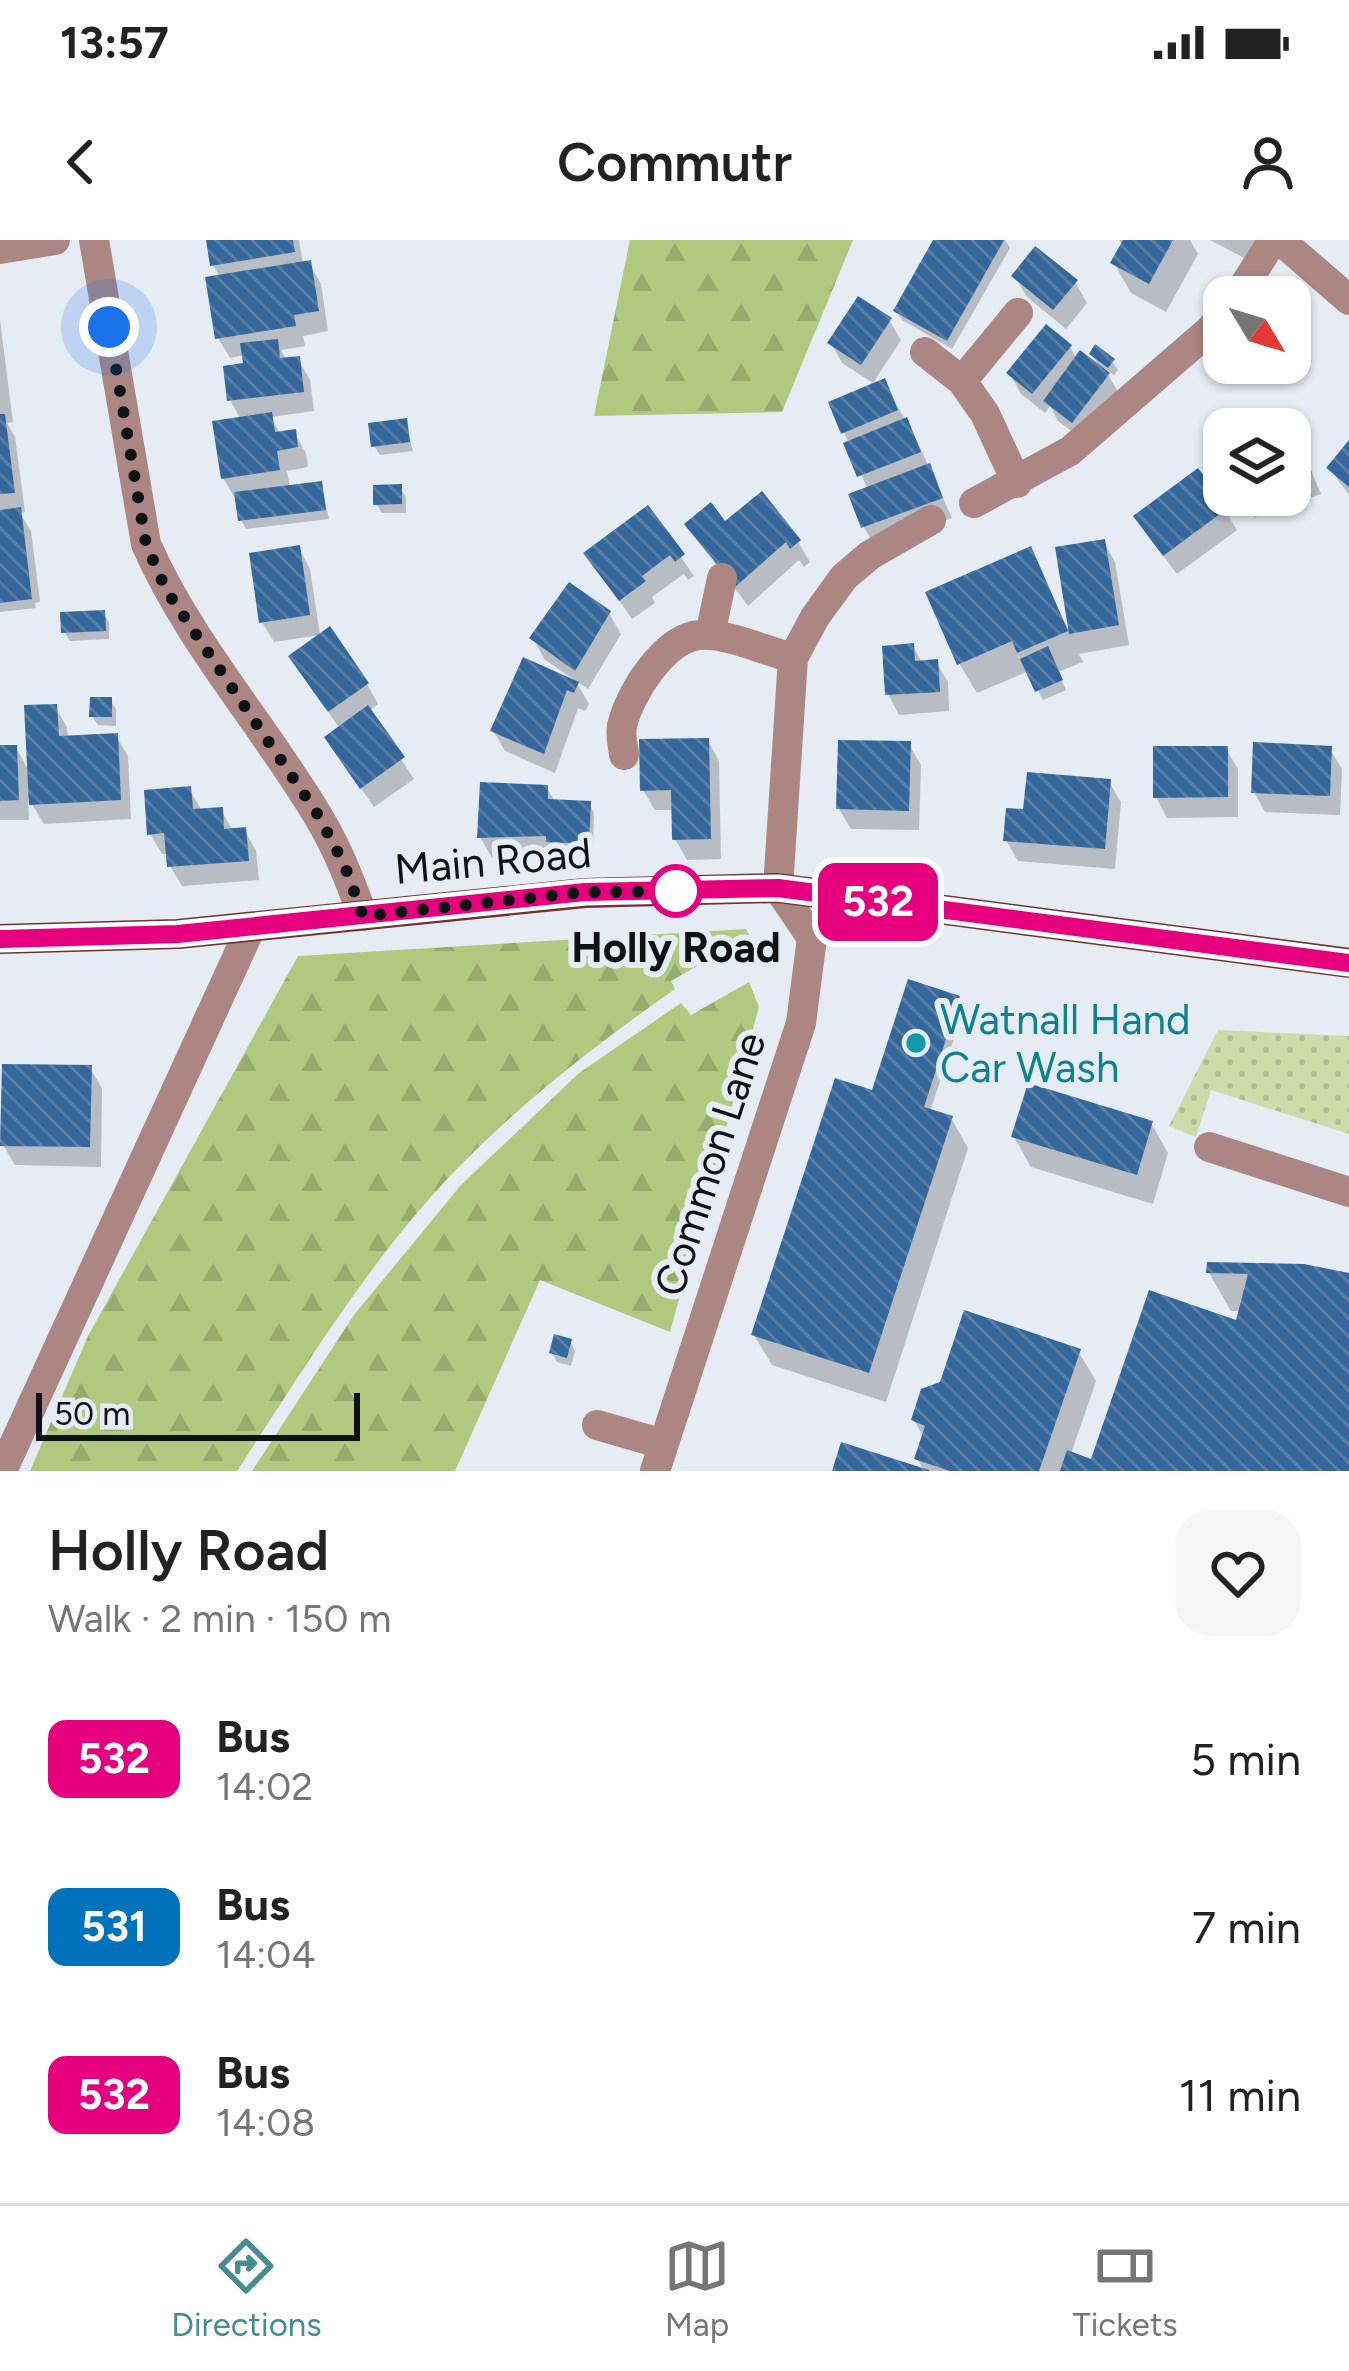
<!DOCTYPE html>
<html lang="en">
<head>
<meta charset="utf-8">
<style>
  :root { --surface:#fff; --page:#f6f6f6; --text:#222; --muted:#767676; --line:#e0e0e0; --accent:#458d90 }
  body { margin:0; font-family:Figtree,sans-serif; background:var(--page); color:var(--text); height:100vh; display:flex; flex-direction:column; font-size:45px; white-space:nowrap }
  * { box-sizing:border-box; margin:0 }
  p { font-size:39px; color:var(--muted) }
  .icon { flex:none; width:66px; height:66px; fill:none; stroke:currentColor; stroke-width:2; stroke-linecap:round; stroke-linejoin:round }
  .map { position:relative; height:1231px; overflow:hidden }
  .side { display:flex; flex-direction:column; background:var(--surface); flex:1 }
  .side>* { flex:none }
  .badge { padding:0 24px; border-radius:18px; font-size:42px; line-height:78px }
  .needle { width:78px; rotate:128deg }
  .buttons { position:absolute; left:1203px; top:36px; display:grid; gap:24px }
  .buttons a { display:grid; place-items:center; width:108px; height:108px; border-radius:24px; background:var(--surface); box-shadow:0 3px 9px #0004; font-size:60px }
  .scale { position:absolute; left:36px; bottom:30px; width:324px; box-sizing:border-box; padding-left:12px; border:6px solid #0f1114; border-top:0; font-size:33px; line-height:42px; white-space:nowrap; color:#0f1114; -webkit-text-stroke:9px #e6ecf4; paint-order:stroke }
  .you { position:absolute; width:60px; height:60px; margin:-30px; border:9px solid #fff; border-radius:50%; background:#1a73e8; box-shadow:0 0 0 18px #1a73e833 }
  .map>.badge { position:absolute; translate:-50% -50%; box-shadow:0 0 0 6px #fff }
  .round { display:grid; place-items:center; flex:none; width:126px; height:126px; border-radius:36px; background:var(--page) }
  .overview { display:flex; align-items:center; justify-content:space-between; height:204px; padding:0 48px }
  h1 { font-size:57px; font-weight:600; line-height:90px }
  ul { padding:0; list-style:none }
  li { display:flex; align-items:center; gap:36px; height:168px; padding:0 48px }
  li div { flex:1 }
  li b { display:block; font-size:45px }
  li em { font-style:normal }
  li .badge { min-width:132px; font-weight:700; text-align:center }
  .status { display:flex; justify-content:space-between; align-items:center; height:84px; padding:0 60px; background:var(--surface); direction:ltr }
  .status svg { height:33px; fill:currentColor }
  header { display:flex; justify-content:space-between; align-items:center; height:156px; padding:0 48px; background:var(--surface); font-size:54px; font-weight:600 }
  .dock { display:flex; justify-content:space-around; align-items:center; height:168px; border-top:3px solid var(--line); background:var(--surface); font-size:33px; color:var(--muted) }
  .dock a { display:grid; justify-items:center; gap:6px }
  .dock .active { color:var(--accent) }
  .map>svg:first-child { display:block }
</style>
</head>
<body>
<div class="status"><b>13:57</b><svg viewBox="0 0 49 12"><path d="M0 12V9h3v3zM5 12V6h3v6zM10 12V3h3v9zM15 12V0h3v12zM26 1h20v11H26zM47 4h2v5h-2z"/></svg></div>
<header><svg class="icon" aria-label="back" viewBox="0 0 24 24"><path d="M15 5l-7 7 7 7"/></svg>Commutr<svg class="icon" aria-label="person" viewBox="0 0 24 24"><circle cx="12" cy="8" r="4"/><path d="M4 21q1-7 8-7t8 7"/></svg></header>
<div class="map">
<svg width="1349" height="1231" viewBox="0 0 1349 1231">
  <defs>
    <pattern id="grass-dots" width="8" height="8" patternUnits="userSpaceOnUse" patternTransform="scale(3)"><rect width="8" height="8" fill="#ccddab"/><path d="M2 2h.1M6 6h.1" fill="none" stroke="#aebd92" stroke-width="1.8" stroke-linecap="round"/></pattern>
    <pattern id="forest-firs" width="22" height="20" patternUnits="userSpaceOnUse" patternTransform="scale(3)"><rect width="22" height="20" fill="#b1c97e"/><path d="M5 1l3.5 6h-7zM16 11l3.5 6h-7z" fill="#97ac6c"/></pattern>
    <pattern id="building-back-hatch" width="6" height="6" patternUnits="userSpaceOnUse" patternTransform="scale(3)"><rect width="6" height="6" fill="#34679c"/><path d="M-1 5l2 2M0 0l6 6M5-1l2 2" fill="none" stroke="#5b7fa4"/></pattern>
  </defs>
  <rect width="100%" height="100%" fill="#e6ecf4"/>
  <path fill="url(#grass-dots)" d="M 1218,790 L 1349,796 L 1349,894 L 1211,850 L 1196,897 L 1169,886 Z"/>
  <path fill="url(#forest-firs)" d="M 630,0 L 853,0 L 782,172 L 594,176 Z
    M 746,689 L 750,696 L 671,741 L 675,749 C 594,806 519,864 450,936 C 367,1024 303,1130 237,1231 L 30,1231 L 88,1096 L 298,716 Z
    M 749,742 L 759,767 L 670,1092 L 540,1040 L 455,1231 L 252,1231 L 354,1075 L 461,945 L 579,833 L 681,763 L 691,775 Z"/>
  <path fill="#0003" d="M 209,0 L 299,0 L 303,24 L 309,23 L 321,44 L 328,91 L 303,96 L 305,106 L 281,110 L 287,121 L 298,119 L 310,140 L 314,171 L 271,177 L 281,195 L 294,193 L 306,213 L 308,227 L 287,231 L 290,248 L 321,244 L 329,279 L 246,289 L 241,280 L 235,258 L 223,238 L 241,180 L 230,160 L 246,126 L 245,115 L 230,118 L 218,98 L 220,37 L 213,25 Z
    M 937,0 L 1005,0 L 1010,8 L 952,109 L 902,80 L 897,71 Z
    M 1119,0 L 1190,0 L 1198,14 L 1166,72 L 1131,53 L 1114,23 L 1123,6 Z
    M 1210,0 L 1259,0 L 1248,20 Z
    M 1015,36 L 1075,42 L 1087,63 L 1066,89 L 1026,56 Z
    M 0,80 L 13,182 L 7,183 L 15,197 L 25,272 L 20,273 L 31,291 L 40,362 L 35,363 L 36,368 L 0,372 Z
    M 889,80 L 901,100 L 873,143 L 842,123 L 831,103 Z
    M 1070,107 L 1077,120 L 1101,130 L 1092,114 L 1112,121 L 1118,130 L 1114,135 L 1104,128 L 1120,155 L 1084,201 L 1058,181 L 1050,166 L 1045,173 L 1021,154 L 1010,134 Z
    M 884,142 L 917,201 L 952,278 L 875,306 L 863,286 L 868,250 L 844,192 Z
    M 405,181 L 413,211 L 380,215 L 374,206 Z
    M 1293,188 L 1321,254 L 1255,277 L 1243,255 L 1290,255 L 1289,189 Z
    M 1349,205 L 1349,255 L 1330,229 Z
    M 400,248 L 406,257 L 406,273 L 382,273 L 376,264 Z
    M 647,269 L 694,336 L 688,340 L 684,334 L 652,357 L 655,363 L 632,379 L 587,314 Z
    M 1225,270 L 1237,290 L 1177,334 L 1149,297 Z
    M 688,285 L 725,285 L 798,302 L 810,322 L 804,327 L 799,320 L 748,366 Z
    M 1104,302 L 1115,322 L 1129,405 L 1079,414 L 1083,422 L 1058,432 L 1066,450 L 1043,460 L 1029,431 L 977,453 L 959,423 L 1030,310 L 1069,391 Z
    M 299,308 L 310,329 L 320,395 L 274,402 L 262,382 Z
    M 103,373 L 109,382 L 109,399 L 70,401 L 64,392 Z
    M 609,373 L 621,394 L 588,449 L 575,440 L 589,464 L 585,471 L 578,468 L 555,533 L 505,511 L 493,490 L 573,439 L 544,419 L 533,398 Z
    M 913,406 L 922,423 L 936,422 L 948,442 L 949,471 L 899,475 L 888,454 Z
    M 303,436 L 367,444 L 378,464 L 369,471 L 414,539 L 374,567 L 339,517 L 340,489 Z
    M 110,460 L 116,469 L 116,486 L 98,485 L 92,476 Z
    M 55,467 L 67,487 L 68,499 L 116,496 L 128,516 L 131,579 L 44,584 L 28,558 L 29,580 L 0,580 L 0,508 L 16,508 L 30,533 Z
    M 708,501 L 719,521 L 721,619 L 687,620 L 675,599 L 675,570 L 655,570 L 643,550 Z
    M 909,504 L 921,525 L 919,590 L 851,589 L 839,569 Z
    M 1226,509 L 1238,529 L 1238,577 L 1167,578 L 1156,557 Z
    M 1330,509 L 1342,529 L 1340,575 L 1265,572 L 1254,552 Z
    M 1109,542 L 1121,562 L 1115,629 L 1018,621 L 1006,600 L 1026,572 Z
    M 547,548 L 554,560 L 589,564 L 594,573 L 593,613 L 556,611 L 556,616 L 492,618 L 480,597 Z
    M 189,549 L 202,571 L 221,570 L 233,591 L 245,591 L 256,611 L 259,640 L 182,646 L 170,626 L 169,614 L 162,614 L 150,594 Z
    M 958,759 L 964,768 L 930,872 L 951,878 L 968,908 L 886,1162 L 772,1125 L 754,1095 L 879,855 Z
    M 90,828 L 102,848 L 101,927 L 15,925 L 3,905 Z
    M 1151,883 L 1168,913 L 1153,964 L 1031,927 L 1014,897 Z
    M 1209,1033 L 1349,1036 L 1349,1231 L 924,1231 L 917,1218 L 924,1198 L 914,1180 L 1078,1111 L 1096,1141 L 1071,1214 L 1093,1223 L 1238,1084 L 1241,1071 L 1231,1071 Z
    M 570,1102 L 575,1111 L 571,1126 L 557,1122 L 552,1112 Z"/>
  <path fill="url(#building-back-hatch)" d="M 206,0 L 293,0 L 295,12 L 210,26 Z
    M 933,0 L 1004,0 L 947,101 L 893,71 Z
    M 1123,0 L 1173,0 L 1149,44 L 1110,23 Z
    M 1035,6 L 1078,40 L 1053,70 L 1011,36 Z
    M 311,20 L 319,71 L 294,75 L 296,86 L 215,99 L 205,37 Z
    M 858,56 L 892,78 L 861,125 L 827,103 Z
    M 1046,84 L 1072,105 L 1032,154 L 1006,133 Z
    M 278,99 L 280,118 L 300,116 L 304,152 L 227,161 L 223,126 L 243,123 L 240,103 Z
    M 1095,104 L 1115,119 L 1108,128 L 1089,114 Z
    M 1080,110 L 1110,133 L 1072,183 L 1043,161 Z
    M 885,138 L 898,170 L 841,194 L 828,162 Z
    M 272,172 L 275,192 L 296,189 L 298,207 L 277,211 L 280,230 L 221,239 L 212,181 Z
    M 0,174 L 5,174 L 15,253 L 0,254 Z
    M 907,177 L 921,212 L 857,237 L 843,203 Z
    M 407,178 L 410,202 L 371,207 L 368,183 Z
    M 1294,184 L 1312,233 L 1290,241 L 1290,185 Z
    M 1349,200 L 1349,247 L 1326,228 Z
    M 930,223 L 943,258 L 861,288 L 848,254 Z
    M 1198,228 L 1228,268 L 1163,316 L 1133,276 Z
    M 322,241 L 326,270 L 238,281 L 234,252 Z
    M 402,244 L 402,264 L 373,265 L 373,245 Z
    M 762,251 L 801,300 L 790,309 L 786,302 L 735,347 L 684,284 L 711,262 L 725,281 Z
    M 648,265 L 685,314 L 675,322 L 670,315 L 642,336 L 646,341 L 619,361 L 583,313 Z
    M 21,267 L 32,359 L 0,363 L 0,270 Z
    M 1105,299 L 1119,385 L 1069,394 L 1055,307 Z
    M 300,305 L 310,375 L 259,383 L 249,313 Z
    M 1031,306 L 1068,391 L 1017,413 L 1012,401 L 957,425 L 925,352 Z
    M 569,342 L 611,371 L 575,431 L 529,398 Z
    M 105,370 L 106,391 L 61,393 L 60,372 Z
    M 330,386 L 369,443 L 328,472 L 288,416 Z
    M 914,403 L 915,421 L 938,419 L 940,452 L 885,455 L 882,406 Z
    M 1048,406 L 1063,440 L 1035,452 L 1020,419 Z
    M 523,417 L 579,442 L 574,453 L 567,450 L 544,514 L 490,491 Z
    M 90,457 L 112,457 L 112,477 L 89,477 Z
    M 57,464 L 59,496 L 118,493 L 121,560 L 29,565 L 24,465 Z
    M 368,465 L 405,517 L 360,549 L 324,497 Z
    M 709,498 L 711,599 L 672,600 L 671,550 L 640,551 L 639,499 Z
    M 838,500 L 911,501 L 909,571 L 836,569 Z
    M 1253,502 L 1332,506 L 1330,556 L 1251,553 Z
    M 0,505 L 17,505 L 19,560 L 0,561 Z
    M 1153,506 L 1228,506 L 1228,557 L 1153,558 Z
    M 1027,532 L 1111,539 L 1105,609 L 1003,601 L 1006,568 L 1023,569 Z
    M 480,542 L 548,545 L 548,559 L 591,561 L 589,604 L 546,602 L 546,596 L 477,598 Z
    M 191,546 L 193,569 L 223,567 L 224,589 L 246,587 L 249,621 L 167,627 L 164,593 L 147,595 L 144,550 Z
    M 908,739 L 960,756 L 924,867 L 953,876 L 869,1133 L 751,1095 L 835,838 L 872,850 Z
    M 2,824 L 92,825 L 90,907 L 0,906 Z
    M 1028,843 L 1153,881 L 1137,935 L 1011,897 Z
    M 1207,1022 L 1304,1024 L 1349,1033 L 1349,1231 L 1060,1231 L 1067,1210 L 1091,1219 L 1149,1050 L 1236,1080 L 1248,1034 L 1206,1033 Z
    M 964,1070 L 1081,1109 L 1039,1231 L 950,1231 L 914,1219 L 925,1186 L 911,1180 L 921,1149 L 940,1142 Z
    M 554,1094 L 572,1099 L 567,1118 L 549,1113 Z
    M 841,1202 L 929,1230 L 929,1231 L 832,1231 Z"/>
  <g fill="none" stroke-linecap="round" stroke-linejoin="round">
    <path stroke="#ab8683" stroke-width="30" d="M 94,0 L 146,304 C 189,402 263,484 318,576 C 337,607 350,641 363,676
      M 1280,0 L 1349,60
      M 0,9 L 55,0
      M 1237,57 L 1273,0
      M 925,112 L 962,141 L 985,174 L 1017,243
      M 962,141 L 1018,73
      M 974,263 L 1070,211 L 1211,89 L 1224,73
      M 710,395 L 722,338
      M 624,515 C 623,505 620,495 622,486 C 629,454 665,397 700,395 C 728,393 765,411 793,418
      M 1209,907 L 1349,952
      M 597,1185 L 663,1204
      M 2,1231 L 251,687
      M 655,1231 L 801,783 L 812,698 L 778,648 L 793,418 L 815,377 L 844,337 L 870,315 L 931,280"/>
    <path stroke="#6f3230" stroke-width="30" d="M 0,699 L 178,694 L 585,653 L 778,648 L 1349,723"/>
  </g>
  <g fill="none" stroke-linecap="round" stroke-linejoin="round">
    <defs>
      <path id="line" d="M 0,699 L 178,694 L 585,652 L 778,648 L 1349,723"/>
    </defs>
    <use href="#line" stroke="#fff" stroke-width="27"/>
    <use href="#line" stroke="#e6007e" stroke-width="18"/>
    <path stroke="#0f1114" stroke-width="12" stroke-dasharray="0 21.6" d="M 109,87 L 146,304 L 166,350 L 318,575 L 344,624 L 363,676 L 585,652 L 676,651"/>
  </g>
  <circle fill="#fff" stroke="#e6007e" stroke-width="6" cx="676" cy="651" r="24"/>
  <circle fill="#0f9aa8" stroke="#e6ecf4" stroke-width="4.5" cx="916" cy="803" r="12"/>
  <g text-anchor="middle" dominant-baseline="central" stroke-width="12" stroke-linejoin="round" paint-order="stroke">
    <g font-size="42" fill="#0f1114" stroke="#e6ecf4">
      <text transform="translate(493 621) rotate(-5)">Main Road</text>
      <text transform="translate(710 924) rotate(-72)">Common Lane</text>
    </g>
    <g font-size="42" font-weight="bold" fill="#0f1114" stroke="#e6ecf4">
      <text x="676" y="707">Holly Road</text>
    </g>
    <g font-size="42" fill="#0d838f" stroke="#e6ecf4" text-anchor="start">
      <text x="940" y="779">Watnall Hand<tspan x="940" dy="48">Car Wash</tspan></text>
    </g>
  </g>
</svg>
<div class="buttons">
<a><svg class="needle" viewBox="-14 -14 28 28"><path d="M0-13l5 13h-10z" fill="#e53935"/><path d="M0 13l5-13h-10z" fill="#767676"/></svg></a>
<a><svg class="icon" aria-label="layers" viewBox="0 0 24 24"><path d="M12 4l9 5-9 5-9-5zM3 14l9 5 9-5"/></svg></a>
</div>
<div class="scale">50 m</div>
<div class="you" style="left:109px;top:87px"></div>
<b class="badge" style="left:878px;top:662px;background:#e6007e;color:#fff">532</b>
</div>
<section class="side">
<div class="overview"><div><h1>Holly Road</h1><p>Walk · 2 min · 150 m</p></div><a class="round"><svg class="icon" aria-label="heart" viewBox="0 0 24 24"><path d="M12 20l-8-8c-3-5 5-10 8-4 3-6 11-1 8 4z"/></svg></a></div>
<ul>
<li><span class="badge" style="background:#e6007e;color:#fff">532</span><div><b>Bus</b><p>14:02</p></div><em>5 min</em></li>
<li><span class="badge" style="background:#0072bc;color:#fff">531</span><div><b>Bus</b><p>14:04</p></div><em>7 min</em></li>
<li><span class="badge" style="background:#e6007e;color:#fff">532</span><div><b>Bus</b><p>14:08</p></div><em>11 min</em></li>
</ul>
</section>
<nav class="dock">
<a class="active"><svg class="icon" aria-label="directions" viewBox="0 0 24 24"><path d="M12 3l9 9-9 9-9-9zM9 14v-3h6M13 9l2 2-2 2"/></svg>Directions</a>
<a><svg class="icon" aria-label="map" viewBox="0 0 24 24"><path d="M3 6l6-2 6 2 6-2v14l-6 2-6-2-6 2zM9 4v14M15 6v14"/></svg>Map</a>
<a><svg class="icon" aria-label="tickets" viewBox="0 0 24 24"><path d="M3 7h18v10H3zM15 7v10"/></svg>Tickets</a>
</nav>
</body>
</html>
